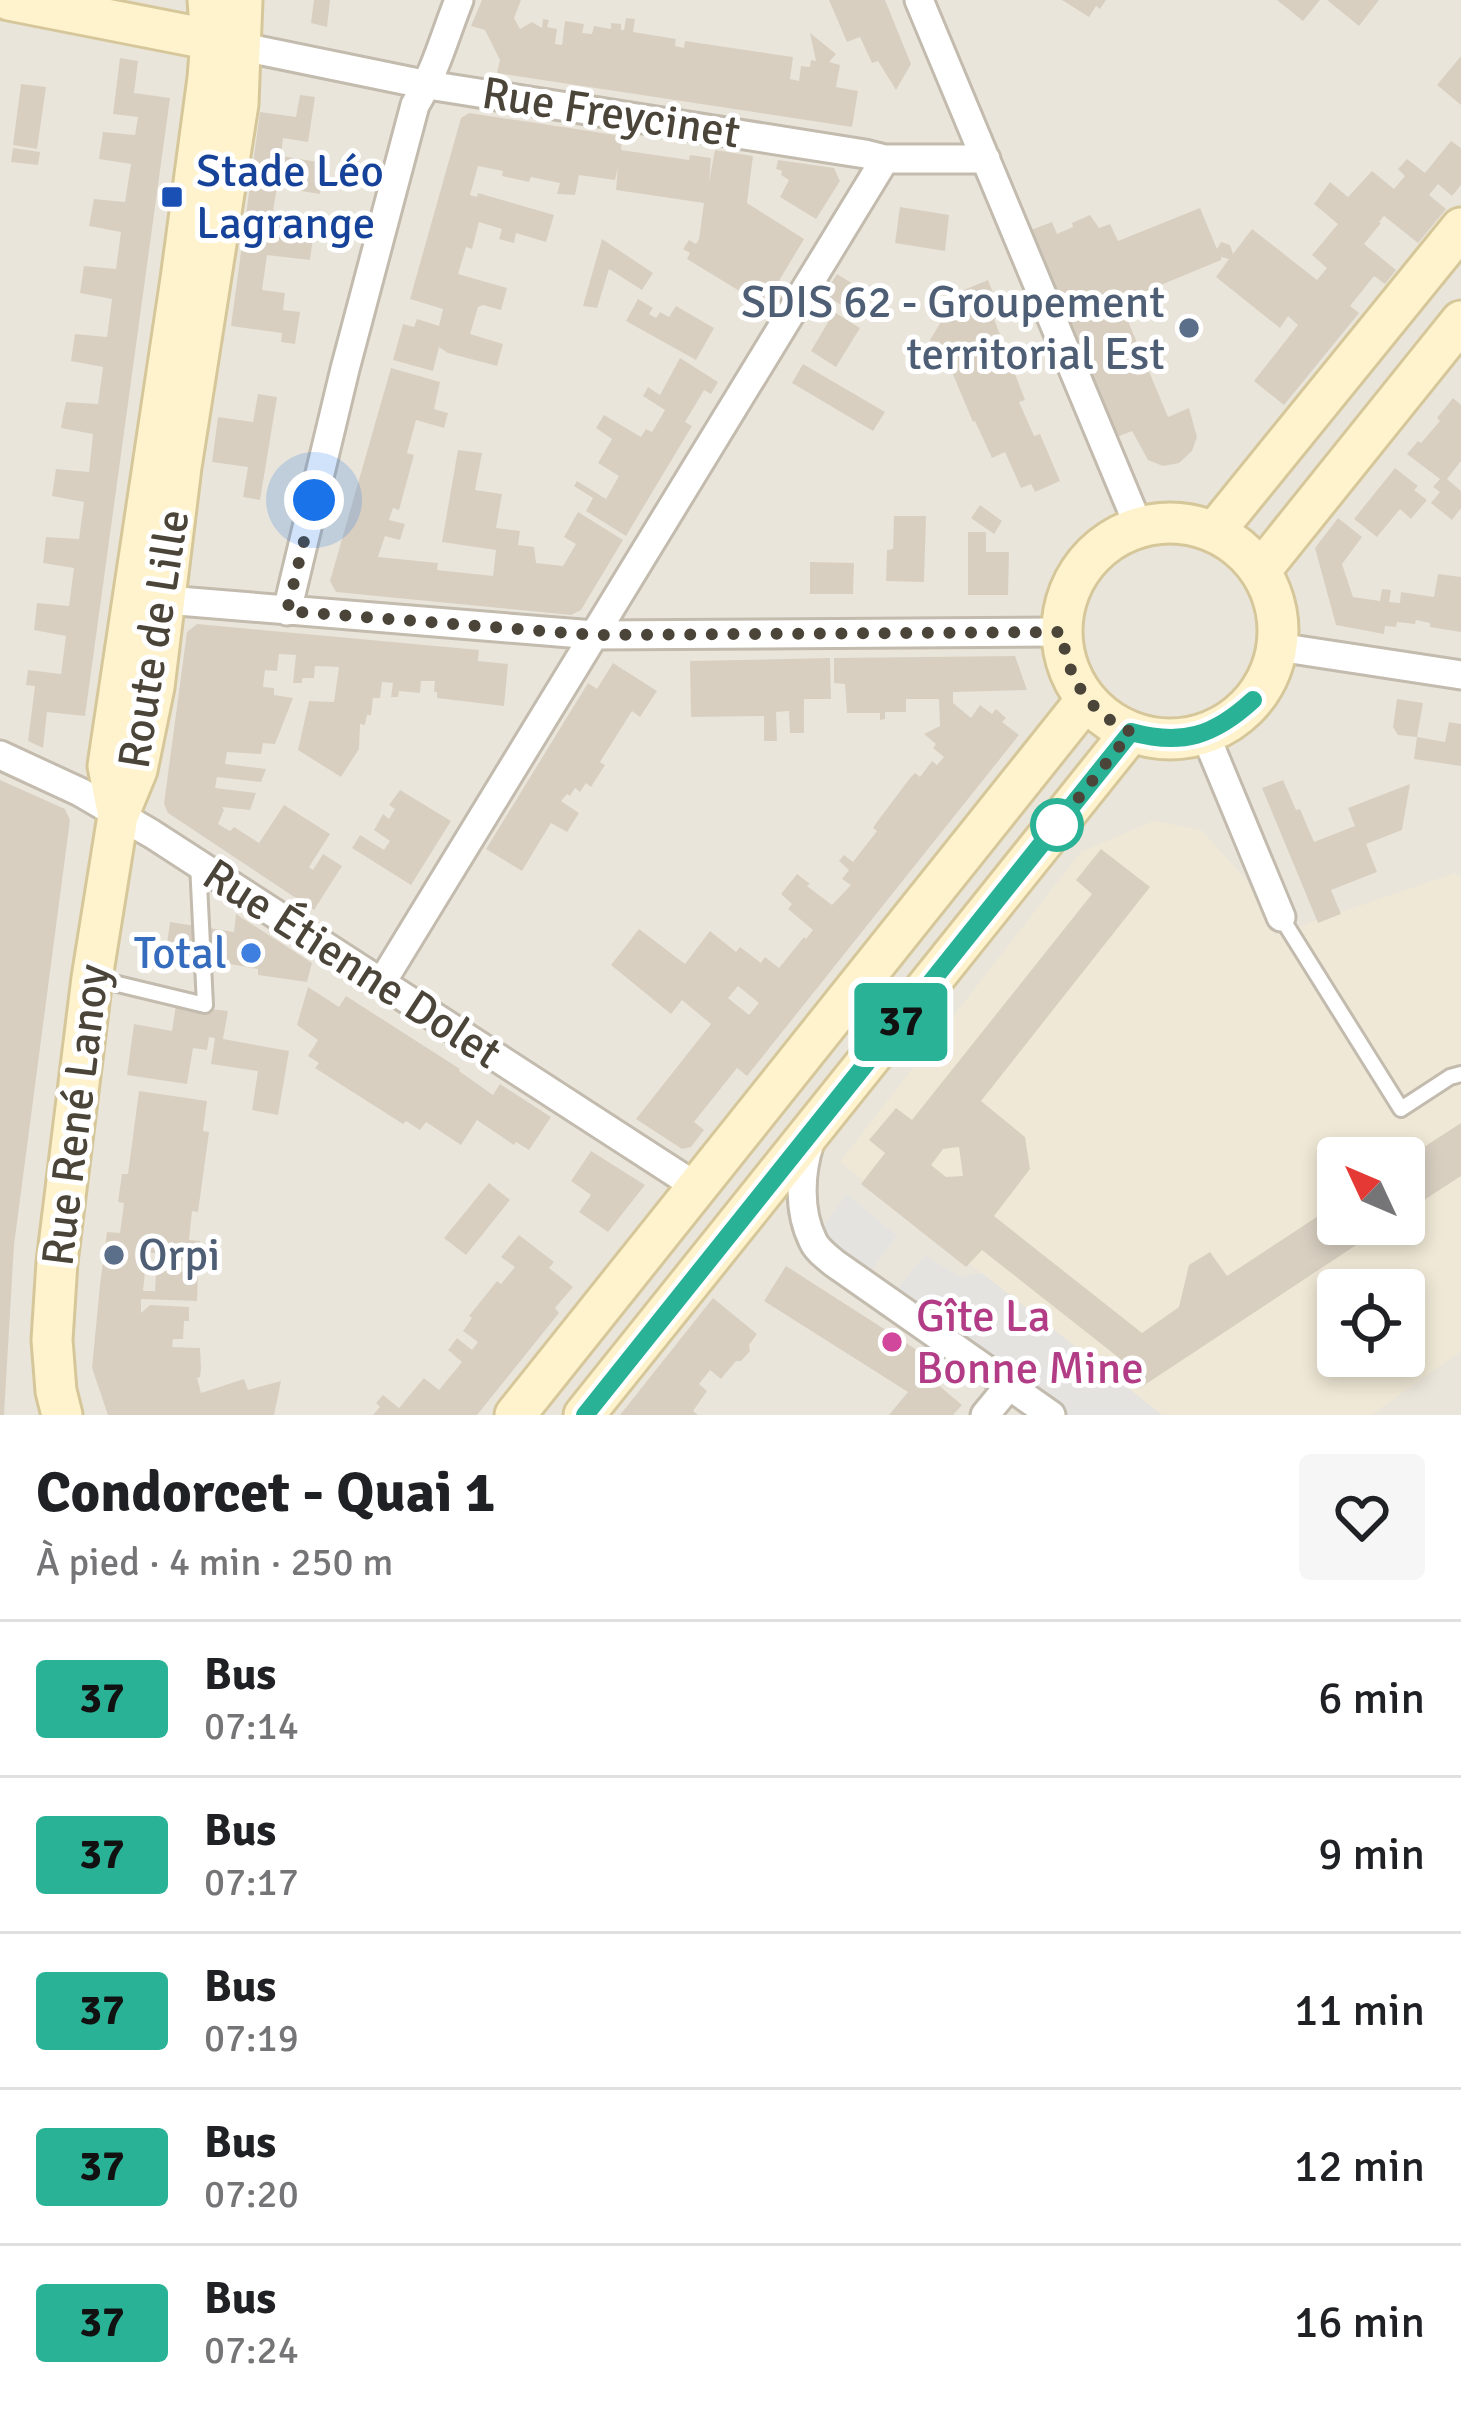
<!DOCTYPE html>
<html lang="fr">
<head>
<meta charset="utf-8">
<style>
  :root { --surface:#fff; --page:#f6f6f6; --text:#202124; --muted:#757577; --line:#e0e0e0 }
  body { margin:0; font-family:Signika,sans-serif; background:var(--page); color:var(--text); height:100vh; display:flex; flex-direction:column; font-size:45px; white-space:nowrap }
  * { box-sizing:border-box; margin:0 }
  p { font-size:39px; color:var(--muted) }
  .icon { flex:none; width:66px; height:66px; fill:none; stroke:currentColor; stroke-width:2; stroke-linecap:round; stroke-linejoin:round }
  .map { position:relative; height:1415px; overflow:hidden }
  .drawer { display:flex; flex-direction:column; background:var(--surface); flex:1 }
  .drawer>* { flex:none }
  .badge { padding:0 24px; border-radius:9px; font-size:42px; line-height:78px }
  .needle { width:78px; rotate:314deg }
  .fabs { position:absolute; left:1317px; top:1137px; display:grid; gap:24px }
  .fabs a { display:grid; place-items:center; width:108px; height:108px; border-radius:12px; background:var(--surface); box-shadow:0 6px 18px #0003; font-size:60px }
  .you { position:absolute; width:60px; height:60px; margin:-30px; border:9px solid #fff; border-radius:50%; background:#1a73e8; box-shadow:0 0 0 18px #1a73e833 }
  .map>.badge { position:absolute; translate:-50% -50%; box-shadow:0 0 0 6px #fff }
  .round { display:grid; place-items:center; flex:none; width:126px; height:126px; border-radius:12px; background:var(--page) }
  .overview { display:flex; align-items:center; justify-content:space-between; height:204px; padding:0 36px }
  h1 { font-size:57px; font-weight:800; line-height:90px }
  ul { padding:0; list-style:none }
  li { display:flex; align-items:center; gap:36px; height:156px; padding:0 36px; border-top:3px solid var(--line) }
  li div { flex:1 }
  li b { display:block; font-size:45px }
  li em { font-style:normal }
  li .badge { min-width:132px; font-weight:700; text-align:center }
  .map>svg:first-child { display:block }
</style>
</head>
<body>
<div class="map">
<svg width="1461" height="1415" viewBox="0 0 1461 1415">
  <rect width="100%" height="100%" fill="#f6f3ec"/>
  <path fill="#eae5da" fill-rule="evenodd" d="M 0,0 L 1461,0 L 1461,1415 L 0,1415 ZM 1338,1158 L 1404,1158 L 1404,1224 L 1338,1224 ZM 1338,1290 L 1404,1290 L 1404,1356 L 1338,1356 Z"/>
  <path fill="#efe8d6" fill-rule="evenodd" d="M 1154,821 L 1201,830 L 1247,881 L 1275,935 L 1455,873 L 1461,877 L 1461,1351 L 1371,1415 L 1162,1415 L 840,1162 L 1081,852 ZM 1338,1158 L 1404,1158 L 1404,1224 L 1338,1224 ZM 1338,1290 L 1404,1290 L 1404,1356 L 1338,1356 Z"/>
  <path fill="#e5e3e0" d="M 847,1194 L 897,1236 L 870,1272 L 838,1248 L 823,1227 Z
    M 925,1255 L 960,1277 L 982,1273 L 1162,1415 L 1051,1415 L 887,1301 Z"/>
  <path fill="#d8cfc1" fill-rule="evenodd" d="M 314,0 L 330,0 L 327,27 L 311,23 Z
    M 482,0 L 521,0 L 514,18 L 520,29 L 532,22 L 542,28 L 543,19 L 549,20 L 547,27 L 557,29 L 555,44 L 562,45 L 565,21 L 584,24 L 582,33 L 592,34 L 594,26 L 611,29 L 611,23 L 621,24 L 621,30 L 624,30 L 626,18 L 635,19 L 633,32 L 676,39 L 675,46 L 684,48 L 685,41 L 793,57 L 790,79 L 799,81 L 801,66 L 810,67 L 811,60 L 816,61 L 810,33 L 836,54 L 829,62 L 840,65 L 836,87 L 858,91 L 852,127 L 497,73 L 500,60 L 485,30 L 471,26 Z
    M 829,0 L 885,0 L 911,64 L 896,90 L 878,61 L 872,63 L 860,37 L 847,42 Z
    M 1062,0 L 1106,0 L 1100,9 L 1096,6 L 1089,17 Z
    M 1277,0 L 1320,0 L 1303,21 Z
    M 1327,0 L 1379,0 L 1359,26 Z
    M 1461,56 L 1461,105 L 1437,85 Z
    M 120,58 L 138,61 L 134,93 L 170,98 L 85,716 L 47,712 L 43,748 L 28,741 L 35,686 L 26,685 L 28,670 L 61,674 L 66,636 L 34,630 L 37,603 L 69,606 L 74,568 L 43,563 L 46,537 L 79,539 L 84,502 L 52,496 L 56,469 L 89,472 L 93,434 L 61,428 L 63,416 L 66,402 L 98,404 L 103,367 L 71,361 L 75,334 L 107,337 L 112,299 L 80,293 L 84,266 L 116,269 L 121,232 L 89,226 L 94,199 L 125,202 L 131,164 L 99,159 L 103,132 L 135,135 L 138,117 L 113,114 Z
    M 21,84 L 46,87 L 37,149 L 13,145 Z
    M 300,95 L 315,97 L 308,142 L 283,138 L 281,156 L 324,163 L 320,194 L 277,187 L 271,223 L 314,230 L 310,260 L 267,255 L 262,290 L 285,293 L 283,310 L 300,312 L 295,344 L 281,342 L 282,333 L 231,326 L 260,112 L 296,117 Z
    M 469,113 L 622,136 L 621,150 L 689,160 L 690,155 L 711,158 L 709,182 L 715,150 L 753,156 L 747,203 L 804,239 L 764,306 L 687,259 L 690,253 L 683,249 L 689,240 L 696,244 L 699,239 L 704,203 L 616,190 L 618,167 L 615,180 L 579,175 L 575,195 L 557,194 L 560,183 L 531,177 L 529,182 L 502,176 L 503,171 L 478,166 L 470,195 L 477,197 L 478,193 L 554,215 L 546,242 L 516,233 L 514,243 L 499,239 L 502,229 L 479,222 L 472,249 L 466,247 L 458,274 L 507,288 L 501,310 L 483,305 L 478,307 L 470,334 L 503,344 L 497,366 L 448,353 L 439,347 L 433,371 L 393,360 L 403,324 L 414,327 L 417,319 L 439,326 L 443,309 L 410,299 L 461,118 Z
    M 1451,141 L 1461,148 L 1461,185 L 1452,196 L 1438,184 L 1429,195 L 1446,209 L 1418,243 L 1384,216 L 1379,222 L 1381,223 L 1364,244 L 1396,270 L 1385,284 L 1374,276 L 1350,306 L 1359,313 L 1284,405 L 1254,381 L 1298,325 L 1288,316 L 1280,328 L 1216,277 L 1229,259 L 1221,257 L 1221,260 L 1120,302 L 1168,417 L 1189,408 L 1197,437 L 1192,451 L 1179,463 L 1163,466 L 1148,460 L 1132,431 L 1117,437 L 1031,230 L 1052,222 L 1057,234 L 1073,227 L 1072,223 L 1090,215 L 1099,228 L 1110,224 L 1118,241 L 1200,208 L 1217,249 L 1221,242 L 1230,245 L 1233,254 L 1252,229 L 1317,280 L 1327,268 L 1312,255 L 1338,224 L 1314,204 L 1330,182 L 1348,197 L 1372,171 L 1394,189 L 1405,176 L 1398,169 L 1407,159 L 1425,173 Z
    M 13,148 L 40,152 L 38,165 L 11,162 Z
    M 778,160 L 834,168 L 840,181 L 816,219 L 780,197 L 789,180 L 781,175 L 782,171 L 776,169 Z
    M 900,207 L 949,215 L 945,251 L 895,243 Z
    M 602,239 L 653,273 L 642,290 L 609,269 L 597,308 L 583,306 Z
    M 837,274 L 858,287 L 845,307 L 824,295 Z
    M 988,280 L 1002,316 L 994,319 L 1025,400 L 1019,402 L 1034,436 L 1040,434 L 1060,481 L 1035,492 L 1031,484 L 1021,488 L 1005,452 L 992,458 L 975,421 L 973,422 L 939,341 L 932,344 L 930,340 L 959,292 Z
    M 638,299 L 653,308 L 649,314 L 656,318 L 660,312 L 669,317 L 676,306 L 714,328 L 696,360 L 626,321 Z
    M 834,312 L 860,328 L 836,367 L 811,351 Z
    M 680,358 L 718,382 L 711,394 L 704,390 L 685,422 L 692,426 L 626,536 L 586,511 L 593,498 L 574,486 L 577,481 L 606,499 L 619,476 L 598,463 L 612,439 L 596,428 L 604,415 L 641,437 L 646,429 L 652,432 L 665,410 L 643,396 L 648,387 L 660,395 Z
    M 803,364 L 885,412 L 873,431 L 792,383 Z
    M 391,368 L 440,382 L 434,409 L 448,413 L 444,428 L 416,420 L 407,453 L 414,455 L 399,510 L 393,508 L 389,520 L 405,524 L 400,540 L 385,536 L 378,557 L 438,563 L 437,570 L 493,576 L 496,550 L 442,542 L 458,450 L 482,453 L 475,490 L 502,494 L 496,528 L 520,531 L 518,545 L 534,547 L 536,563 L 563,566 L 576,544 L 564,537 L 578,512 L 623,540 L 581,610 L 571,615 L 336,592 L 330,581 Z
    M 258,394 L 277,397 L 260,500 L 243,497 L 248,467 L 212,462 L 218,417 L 253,422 Z
    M 1453,398 L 1461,405 L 1461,461 L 1447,479 L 1461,491 L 1461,508 L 1452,520 L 1431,503 L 1440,492 L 1433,487 L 1440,479 L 1407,454 L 1418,441 L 1421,443 L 1440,421 L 1437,418 Z
    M 1395,468 L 1418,486 L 1414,490 L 1427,500 L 1411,519 L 1400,509 L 1377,537 L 1354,519 Z
    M 980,505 L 1002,521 L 994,534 L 971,518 Z
    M 894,516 L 926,516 L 924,582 L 886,581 L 887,550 L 893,549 Z
    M 1338,518 L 1362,537 L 1342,564 L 1353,597 L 1380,601 L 1382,589 L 1391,590 L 1389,602 L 1400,603 L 1401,592 L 1434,597 L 1438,574 L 1461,577 L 1461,632 L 1430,627 L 1430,623 L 1416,620 L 1415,624 L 1397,622 L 1396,627 L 1385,626 L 1384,634 L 1336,625 L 1315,548 Z
    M 968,532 L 986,532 L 986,552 L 1009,552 L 1008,595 L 968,595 Z
    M 810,562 L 854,563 L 853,594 L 810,594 Z
    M 197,624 L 479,650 L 478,661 L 508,664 L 504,706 L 437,698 L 437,692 L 434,692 L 435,681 L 421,681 L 420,693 L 399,691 L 398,697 L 391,697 L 393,683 L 382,682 L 380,698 L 373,698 L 371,715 L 367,715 L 365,725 L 360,724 L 359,749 L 341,777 L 298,750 L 309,701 L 334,702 L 339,667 L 315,666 L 314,678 L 302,678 L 302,683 L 293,683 L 296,655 L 279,654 L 277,671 L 265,670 L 263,687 L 274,688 L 274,695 L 293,698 L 275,744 L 263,743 L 261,754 L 227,752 L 225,764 L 266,769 L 261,782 L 217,777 L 215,788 L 256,793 L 250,810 L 222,807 L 224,810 L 218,824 L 230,831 L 234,827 L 259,843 L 284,805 L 330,834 L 309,867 L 313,870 L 323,854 L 342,866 L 314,910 L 168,813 L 164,804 L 187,632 Z
    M 1015,656 L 1027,690 L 953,692 L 953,703 L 971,718 L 980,705 L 992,714 L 996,709 L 1006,718 L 1002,722 L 1019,735 L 747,1076 L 737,1068 L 694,1122 L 704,1130 L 691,1147 L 682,1149 L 636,1119 L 711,1024 L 682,1000 L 671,1014 L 611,965 L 639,929 L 685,964 L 710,931 L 736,952 L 740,947 L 761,963 L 765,957 L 779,968 L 804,937 L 806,939 L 813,930 L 788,909 L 792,904 L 781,894 L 797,874 L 810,884 L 807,886 L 832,905 L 851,885 L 842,879 L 849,870 L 839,861 L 844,855 L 853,862 L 877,831 L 873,828 L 877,822 L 910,778 L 915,773 L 920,777 L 932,761 L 937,765 L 944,757 L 933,748 L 936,744 L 924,734 L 940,726 L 939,699 L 906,699 L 906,712 L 885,712 L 885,719 L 880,720 L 880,713 L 847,713 L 845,684 L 834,683 L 834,658 ZM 738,986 L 759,1003 L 749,1015 L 728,998 Z
    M 830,658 L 831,699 L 804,699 L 804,733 L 790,733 L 789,711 L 776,712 L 777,741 L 764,741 L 764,716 L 691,717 L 690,661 Z
    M 613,663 L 657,691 L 640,717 L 632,711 L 600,762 L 605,765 L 591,787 L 586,783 L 580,792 L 575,788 L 570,796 L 567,794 L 561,801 L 579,813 L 567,832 L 551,823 L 522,871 L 486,849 L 588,683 L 597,689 Z
    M 1397,699 L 1423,703 L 1417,737 L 1398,735 L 1393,727 Z
    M 1449,722 L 1461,724 L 1461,766 L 1414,759 L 1417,737 L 1445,742 Z
    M 0,780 L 65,809 L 70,820 L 14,1245 L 4,1415 L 0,1415 Z
    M 1283,780 L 1296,810 L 1300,809 L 1314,842 L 1355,826 L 1348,808 L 1410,784 L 1402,830 L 1366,844 L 1377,872 L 1331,890 L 1341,914 L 1318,923 L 1262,788 Z
    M 400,790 L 451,821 L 411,885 L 352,848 L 360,835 L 384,850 L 390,841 L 374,830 L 383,814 L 389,819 L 395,809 L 389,805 Z
    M 1101,849 L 1150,887 L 981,1101 L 1025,1137 L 1030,1169 L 994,1216 L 1142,1333 L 1179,1307 L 1189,1265 L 1210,1252 L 1227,1276 L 1338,1203 L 1338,1224 L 1388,1224 L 1140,1388 L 1116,1369 L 1123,1361 L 982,1250 L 966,1267 L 861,1184 L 885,1153 L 869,1140 L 896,1108 L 912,1120 L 1092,894 L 1076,880 ZM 959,1147 L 963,1176 L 946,1177 L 931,1165 L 943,1149 Z
    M 236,914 L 312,963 L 307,982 L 258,975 L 258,969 L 230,964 L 229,969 L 165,959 L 170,922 L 234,932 Z
    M 308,987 L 339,1007 L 346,996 L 460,1069 L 459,1071 L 493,1095 L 500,1084 L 551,1117 L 529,1150 L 516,1142 L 514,1145 L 477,1120 L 461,1145 L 426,1122 L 420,1130 L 406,1121 L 403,1124 L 315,1068 L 319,1063 L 308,1056 L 318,1040 L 297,1025 Z
    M 176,1005 L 228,1011 L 223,1039 L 289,1051 L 278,1115 L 252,1110 L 258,1071 L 211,1064 L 215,1038 L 209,1037 L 207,1050 L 193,1048 L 187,1084 L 127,1075 L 134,1024 L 172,1031 Z
    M 139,1091 L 207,1101 L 203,1131 L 209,1132 L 198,1212 L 192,1211 L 189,1240 L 200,1241 L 198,1262 L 160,1259 L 161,1254 L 147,1252 L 143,1291 L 155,1291 L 156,1271 L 198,1272 L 197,1301 L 141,1299 L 141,1313 L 150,1305 L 189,1307 L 189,1321 L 184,1321 L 183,1339 L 173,1339 L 172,1347 L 200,1348 L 201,1369 L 200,1377 L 197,1378 L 201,1393 L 244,1379 L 248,1390 L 281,1381 L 274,1415 L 108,1415 L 92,1368 L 100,1285 L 107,1232 L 120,1233 L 124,1203 L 118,1202 L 122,1174 L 128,1174 Z
    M 1461,1123 L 1461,1176 L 1404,1213 L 1404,1160 Z
    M 591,1151 L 645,1185 L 608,1232 L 579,1212 L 591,1195 L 571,1181 Z
    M 489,1183 L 510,1200 L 466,1255 L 444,1238 Z
    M 519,1235 L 554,1262 L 549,1268 L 573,1287 L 555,1308 L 559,1313 L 477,1415 L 373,1415 L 380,1407 L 376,1403 L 383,1395 L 399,1408 L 424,1378 L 439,1390 L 462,1362 L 448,1350 L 457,1338 L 472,1350 L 478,1342 L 463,1331 L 472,1318 L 469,1316 L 497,1281 L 501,1284 L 515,1267 L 501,1257 Z
    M 786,1266 L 934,1361 L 924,1373 L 962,1405 L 953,1415 L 889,1415 L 908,1392 L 764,1301 Z
    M 713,1298 L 757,1334 L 749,1345 L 750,1351 L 741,1361 L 736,1361 L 721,1379 L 710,1370 L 699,1384 L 707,1391 L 693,1411 L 698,1415 L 620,1415 Z"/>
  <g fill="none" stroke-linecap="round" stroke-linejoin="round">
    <defs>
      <path id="lane" d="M 1281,917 L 1401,1109 L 1450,1077 L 1461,1074
        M 97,979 L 205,1005 L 198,864"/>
      <path id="street" d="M 919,0 L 1139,527
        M 238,46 L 428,85 L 865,154 L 885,159 L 986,159
        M 166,600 L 594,635 L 1062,632
        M 287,611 L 345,369 L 415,105 C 435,73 445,35 459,0
        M 1278,647 L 1461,675
        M 1205,734 L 1281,917
        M 0,755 L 80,792 L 152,834 L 697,1187
        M 382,982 L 885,159
        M 810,1142 C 800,1172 798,1211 813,1241 C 817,1250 827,1257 834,1263 L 1051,1415
        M 985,1415 L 1008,1387"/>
      <path id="secondary" d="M 9,0 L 233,44
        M1062 631a108 108 0 1 1 216 0a108 108 0 1 1-216 0Z
        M 1215,531 L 1461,228
        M 1261,570 L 1461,321
        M 118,816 L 108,766 L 181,279 L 208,78 L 211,39 L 208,0
        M 62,1415 L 56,1391 L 52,1340 L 57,1262 L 92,978 L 118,816 L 137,770 L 154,687 L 181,467 L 238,104 L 242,0
        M 515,1415 L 1086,700
        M 584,1415 L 1131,732"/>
    </defs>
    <use href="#lane" stroke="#c2bbae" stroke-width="20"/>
    <use href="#street" stroke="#c2bbae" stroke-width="33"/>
    <use href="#secondary" stroke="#d6c79b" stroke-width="45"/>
    <use href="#lane" stroke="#fff" stroke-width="14"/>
    <use href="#street" stroke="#fff" stroke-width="27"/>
    <use href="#secondary" stroke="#fff3cd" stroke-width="39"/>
  </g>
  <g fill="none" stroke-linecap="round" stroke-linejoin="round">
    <defs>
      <path id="line" d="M 585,1415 L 1131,732 C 1182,746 1214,736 1253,700"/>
    </defs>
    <use href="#line" stroke="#fff" stroke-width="27"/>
    <use href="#line" stroke="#2ab297" stroke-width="18"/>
    <path stroke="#4b4439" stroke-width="12" stroke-dasharray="0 21.6" d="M 314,500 L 287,611 L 594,635 L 1062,632 C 1067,678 1088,712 1131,732 L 1057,825"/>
  </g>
  <rect fill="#1a4fb4" stroke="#fff" stroke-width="4.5" x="160" y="185" width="24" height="24" rx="6"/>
  <g fill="#5c6f8a" stroke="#fff" stroke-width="4.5">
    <circle cx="1189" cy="328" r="12"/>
    <circle cx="114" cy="1255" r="12"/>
  </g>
  <circle fill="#fff" stroke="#2ab297" stroke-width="6" cx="1057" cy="825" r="24"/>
  <circle fill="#3f7fe0" stroke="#fff" stroke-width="4.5" cx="251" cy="953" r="12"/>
  <circle fill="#d1479c" stroke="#fff" stroke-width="4.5" cx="892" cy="1342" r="12"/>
  <g text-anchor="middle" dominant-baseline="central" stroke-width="10" stroke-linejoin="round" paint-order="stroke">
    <g font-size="45" fill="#4b4439" stroke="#fff">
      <text transform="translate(611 113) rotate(9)">Rue Freycinet</text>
      <text transform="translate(154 639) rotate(-81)">Route de Lille</text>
      <text transform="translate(352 964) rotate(33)">Rue Étienne Dolet</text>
      <text transform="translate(76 1115) rotate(-83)">Rue René Lanoy</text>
    </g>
    <g font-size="45" fill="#164399" stroke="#fff" text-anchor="start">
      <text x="196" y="171">Stade Léo<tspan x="196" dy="52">Lagrange</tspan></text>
    </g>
    <g font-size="45" fill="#4e5e75" stroke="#fff" text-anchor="end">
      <text x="1165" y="302">SDIS 62 - Groupement<tspan x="1165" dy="52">territorial Est</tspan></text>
      <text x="138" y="1255" text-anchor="start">Orpi</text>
    </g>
    <g font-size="45" fill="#366cbe" stroke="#fff" text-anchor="end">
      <text x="227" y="953">Total</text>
    </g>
    <g font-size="45" fill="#b23c85" stroke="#fff" text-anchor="start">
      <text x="916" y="1316">Gîte La<tspan x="916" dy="52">Bonne Mine</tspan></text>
    </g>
  </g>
</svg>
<div class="fabs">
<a><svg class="needle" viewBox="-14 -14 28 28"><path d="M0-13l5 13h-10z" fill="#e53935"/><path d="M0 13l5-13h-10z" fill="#757577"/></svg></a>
<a><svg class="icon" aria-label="locate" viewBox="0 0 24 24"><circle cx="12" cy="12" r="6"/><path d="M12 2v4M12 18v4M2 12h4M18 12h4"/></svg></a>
</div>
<div class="you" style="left:314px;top:500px"></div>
<b class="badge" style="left:901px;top:1022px;background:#2ab297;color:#111">37</b>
</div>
<section class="drawer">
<div class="overview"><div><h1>Condorcet - Quai 1</h1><p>À pied · 4 min · 250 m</p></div><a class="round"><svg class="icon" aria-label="heart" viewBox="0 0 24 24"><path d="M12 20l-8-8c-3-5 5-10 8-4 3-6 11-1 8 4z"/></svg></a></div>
<ul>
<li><span class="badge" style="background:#2ab297;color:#111">37</span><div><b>Bus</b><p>07:14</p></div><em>6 min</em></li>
<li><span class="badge" style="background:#2ab297;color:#111">37</span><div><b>Bus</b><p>07:17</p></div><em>9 min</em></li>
<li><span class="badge" style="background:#2ab297;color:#111">37</span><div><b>Bus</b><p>07:19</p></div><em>11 min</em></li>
<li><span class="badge" style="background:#2ab297;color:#111">37</span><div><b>Bus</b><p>07:20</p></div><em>12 min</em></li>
<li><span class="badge" style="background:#2ab297;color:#111">37</span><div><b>Bus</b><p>07:24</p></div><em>16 min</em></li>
</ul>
</section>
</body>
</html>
